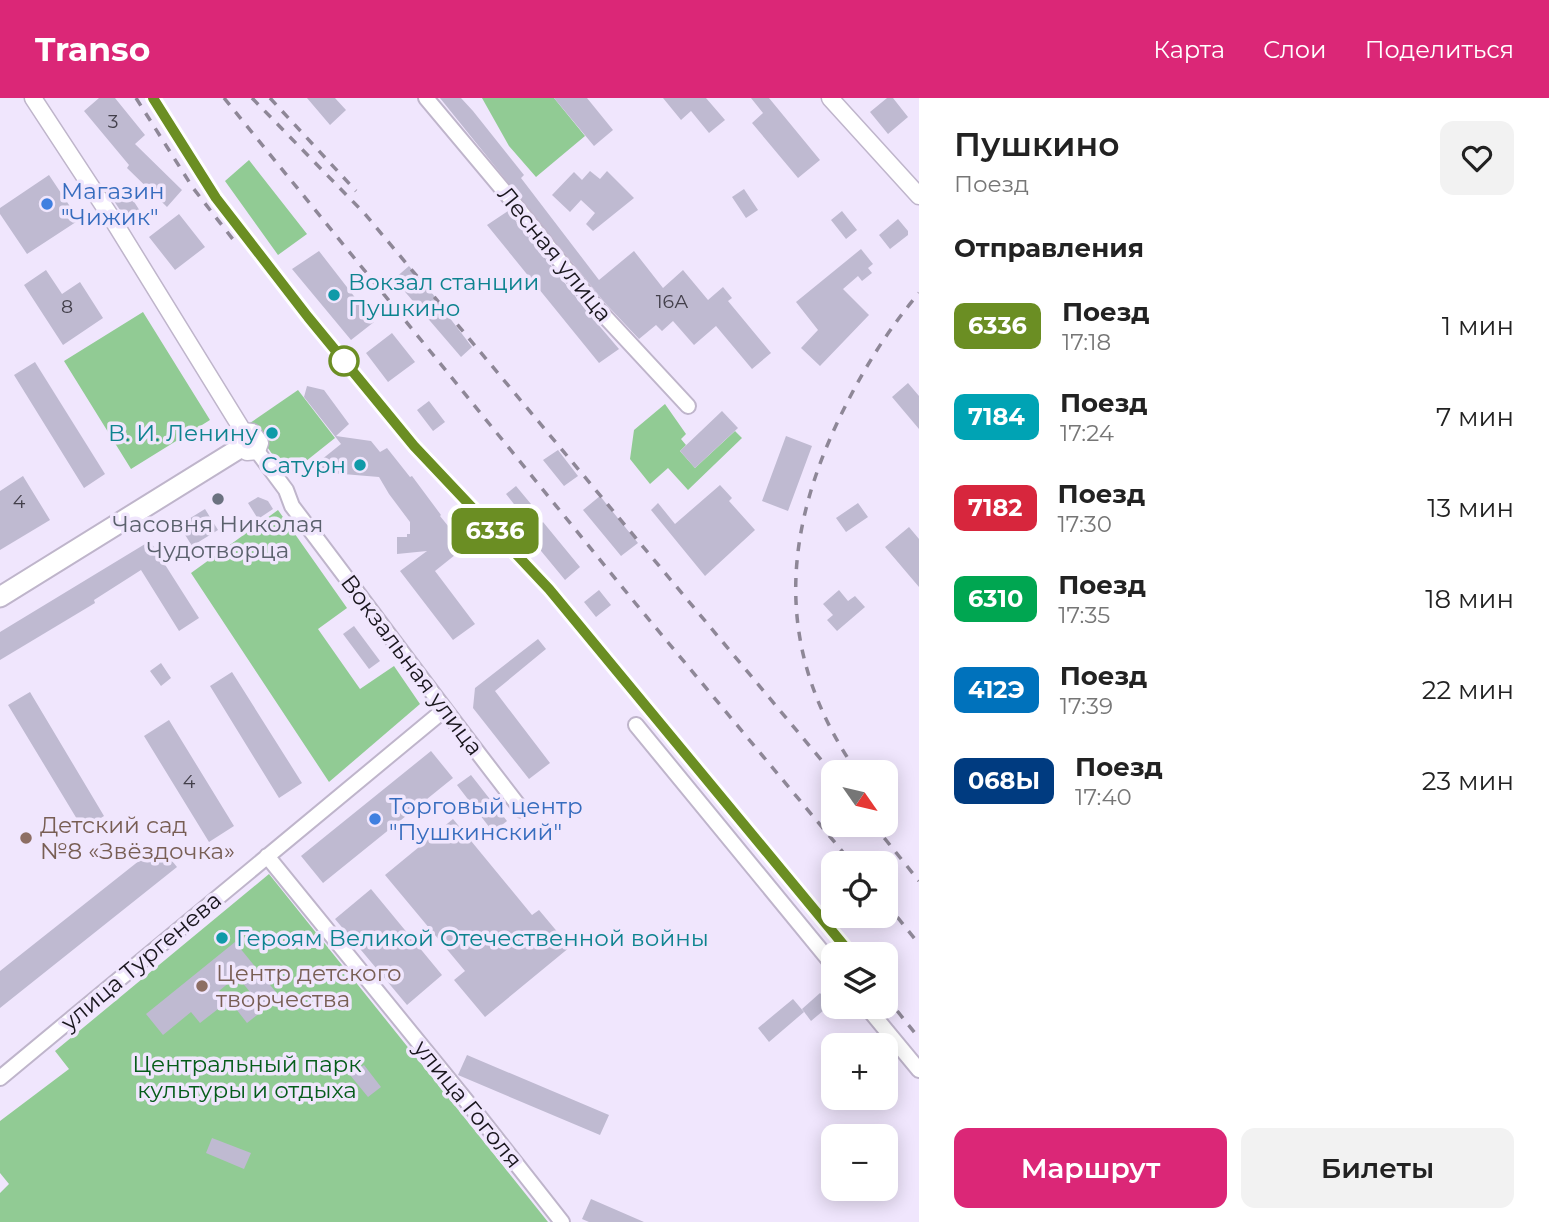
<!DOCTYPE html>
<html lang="ru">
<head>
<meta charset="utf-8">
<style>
  :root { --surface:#fff; --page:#f2f2f2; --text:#222; --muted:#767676; --accent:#db2777 }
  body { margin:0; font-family:Montserrat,sans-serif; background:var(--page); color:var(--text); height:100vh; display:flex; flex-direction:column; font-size:26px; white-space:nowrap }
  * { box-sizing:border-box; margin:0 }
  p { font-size:23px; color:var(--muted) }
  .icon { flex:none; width:38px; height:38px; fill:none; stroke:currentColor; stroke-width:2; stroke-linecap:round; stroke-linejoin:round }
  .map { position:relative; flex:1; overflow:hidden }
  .panel { display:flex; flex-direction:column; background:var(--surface); width:630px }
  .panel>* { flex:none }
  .badge { padding:0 14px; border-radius:10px; font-size:24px; line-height:46px }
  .needle { width:46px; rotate:124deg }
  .controls { position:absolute; left:821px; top:662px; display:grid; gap:14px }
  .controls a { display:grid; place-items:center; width:77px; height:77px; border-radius:14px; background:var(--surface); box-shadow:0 4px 18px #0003; font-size:35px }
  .map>.badge { position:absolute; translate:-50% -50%; box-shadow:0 0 0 4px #fff }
  h2 { padding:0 35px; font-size:26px; line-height:63px }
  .round { display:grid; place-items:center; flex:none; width:74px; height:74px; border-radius:14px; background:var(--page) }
  .summary { display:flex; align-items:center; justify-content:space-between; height:119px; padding:0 35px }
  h1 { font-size:33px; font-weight:600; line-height:52px }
  .cta { display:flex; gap:14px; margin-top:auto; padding:14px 35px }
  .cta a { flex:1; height:80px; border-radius:14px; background:var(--accent); color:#fff; font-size:28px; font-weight:600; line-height:80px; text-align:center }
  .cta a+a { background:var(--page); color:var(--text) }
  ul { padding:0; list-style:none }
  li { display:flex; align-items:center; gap:21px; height:91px; padding:0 35px }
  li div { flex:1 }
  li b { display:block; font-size:26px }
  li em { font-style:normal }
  li .badge { min-width:77px; font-weight:700; text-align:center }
  header { display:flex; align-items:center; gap:42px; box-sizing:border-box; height:98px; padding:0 35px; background:var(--accent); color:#fff }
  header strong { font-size:33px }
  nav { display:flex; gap:38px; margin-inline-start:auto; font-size:24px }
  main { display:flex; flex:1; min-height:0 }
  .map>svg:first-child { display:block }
</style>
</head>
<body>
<header>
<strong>Transo</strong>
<nav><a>Карта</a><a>Слои</a><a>Поделиться</a></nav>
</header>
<main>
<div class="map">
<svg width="919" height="1124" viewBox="0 0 919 1124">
  <rect width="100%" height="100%" fill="#f0e6fd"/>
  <path fill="#91cb94" d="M 482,0 L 554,0 L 585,38 L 536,79 L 509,48 Z
    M 249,62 L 307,136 L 278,157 L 225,83 Z
    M 143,214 L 210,322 L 131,371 L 64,263 Z
    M 298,292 L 335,340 L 291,375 L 285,374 L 250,325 Z
    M 665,306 L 686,336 L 681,341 L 686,347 L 680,353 L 695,370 L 735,333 L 742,340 L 688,392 L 668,370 L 650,386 L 630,361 L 634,332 Z
    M 278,412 L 347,510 L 318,531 L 360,591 L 394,568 L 420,606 L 329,684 L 191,475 Z
    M 269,776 L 548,1124 L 0,1124 L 0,1095 L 9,1086 L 0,1075 L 0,1023 L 69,971 L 55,953 Z"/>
  <path fill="#bfbad1" d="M 99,0 L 115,0 L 145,37 L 135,46 L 182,92 L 167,109 L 127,70 L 129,67 L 84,13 Z
    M 307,0 L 335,0 L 346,12 L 330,27 Z
    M 440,0 L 461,0 L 473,13 L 524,77 L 521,80 L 599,182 L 634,153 L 663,190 L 683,172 L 708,202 L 723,189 L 732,200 L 728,203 L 771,255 L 752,271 L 716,228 L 694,247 L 673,223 L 662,233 L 656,227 L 639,241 L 605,205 Z
    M 554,0 L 587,0 L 613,32 L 594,48 Z
    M 663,0 L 706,0 L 725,22 L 709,35 L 691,13 L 681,22 Z
    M 751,0 L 769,0 L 820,62 L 798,80 L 752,25 L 763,15 Z
    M 887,0 L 893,0 L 908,19 L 888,36 L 870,14 Z
    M 590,73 L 600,81 L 607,73 L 634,100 L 593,133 L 586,126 L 595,115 L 581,102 L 570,114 L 552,97 L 574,74 L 582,82 Z
    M 49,77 L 79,122 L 27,156 L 0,116 L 0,110 Z
    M 126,91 L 145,121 L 132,130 L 112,100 Z
    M 744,91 L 758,112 L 746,120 L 732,99 Z
    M 508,113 L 590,217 L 619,251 L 599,265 L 487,127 Z
    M 842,113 L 857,132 L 846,141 L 831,122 Z
    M 179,116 L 205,149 L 175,172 L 149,139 Z
    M 898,121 L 908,133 L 908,137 L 890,151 L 879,137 Z
    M 861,151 L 873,166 L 868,170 L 872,175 L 862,183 L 858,178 L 843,191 L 869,217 L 820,268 L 801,250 L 818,232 L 796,204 Z
    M 319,153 L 374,224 L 351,242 L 292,171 Z
    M 409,168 L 447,213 L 446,215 L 472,249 L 461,259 L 394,181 Z
    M 46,172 L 62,196 L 80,184 L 103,220 L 63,247 L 24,187 Z
    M 392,235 L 415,264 L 388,284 L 366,255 Z
    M 35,264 L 105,376 L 84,390 L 14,277 Z
    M 908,285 L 919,298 L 919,331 L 892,299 Z
    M 307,288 L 324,292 L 349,326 L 336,338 L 371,343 L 380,354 L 387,350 L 410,379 L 412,378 L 441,417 L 440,418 L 465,449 L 435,473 L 475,526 L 453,542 L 400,473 L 427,453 L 397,456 L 397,439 L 407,439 L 407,436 L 410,436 L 410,424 L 389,396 L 379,379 L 319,374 L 321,362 L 341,346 L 304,299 Z
    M 429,303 L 445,324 L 433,333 L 417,312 Z
    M 722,313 L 738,330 L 695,370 L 680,353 Z
    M 786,338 L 812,348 L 788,413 L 762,403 Z
    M 558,352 L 578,378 L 564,388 L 543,362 Z
    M 23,378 L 50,422 L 0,452 L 0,393 Z
    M 720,387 L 732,400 L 729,403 L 755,432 L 705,478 L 651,412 L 658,405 L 675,426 Z
    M 516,388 L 531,406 L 521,415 L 506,396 Z
    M 600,398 L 638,445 L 621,458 L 583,412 Z
    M 258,399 L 268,403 L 273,411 L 258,421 L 248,405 Z
    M 858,405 L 868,419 L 846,434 L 836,420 Z
    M 205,411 L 218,432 L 192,448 L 179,427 Z
    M 543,424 L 580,469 L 565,482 L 532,442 L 536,439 L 532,434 Z
    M 909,429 L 919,441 L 919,489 L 885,449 Z
    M 150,443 L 199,520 L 179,533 L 141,472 L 94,502 L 95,505 L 0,562 L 0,534 Z
    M 599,492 L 611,507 L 596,519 L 584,504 Z
    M 839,492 L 848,503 L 855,498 L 865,509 L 837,533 L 827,522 L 833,517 L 823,506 Z
    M 354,528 L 380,563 L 369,571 L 343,536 Z
    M 538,541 L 546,551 L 495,593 L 550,665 L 529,681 L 473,610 L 475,590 Z
    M 161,565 L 171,580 L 161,588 L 150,573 Z
    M 232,574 L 302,685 L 279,700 L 210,588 Z
    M 30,594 L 104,718 L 83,731 L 8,607 Z
    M 169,622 L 234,728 L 209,744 L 144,638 Z
    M 431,653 L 453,680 L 323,785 L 301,758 Z
    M 471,677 L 507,723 L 493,734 L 457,687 Z
    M 453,721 L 532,817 L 539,812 L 570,849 L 485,919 L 454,882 L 465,873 L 385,777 Z
    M 159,747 L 177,769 L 0,910 L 0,873 Z
    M 371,791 L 442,877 L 407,907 L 335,821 Z
    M 235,844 L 280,899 L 247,925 L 233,907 L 250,894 L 237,878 L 219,893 L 227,904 L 200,925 L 191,914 L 163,937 L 146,916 Z
    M 820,895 L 830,907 L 811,923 L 802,911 Z
    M 793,901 L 804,914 L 769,944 L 758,930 Z
    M 467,957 L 609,1017 L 600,1037 L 458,977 Z
    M 364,967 L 381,989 L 368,999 L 350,977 Z
    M 212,1040 L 251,1055 L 244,1071 L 206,1055 Z
    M 591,1101 L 644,1124 L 589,1124 L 582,1121 Z"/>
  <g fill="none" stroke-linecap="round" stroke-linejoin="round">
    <defs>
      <path id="minor" d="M 426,0 L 514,105 L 598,211 L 688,308
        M 257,353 L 286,392 L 292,408 C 369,509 444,612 522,712
        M 636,627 L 833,867
        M 267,758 L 481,1021 L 562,1124
        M 866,908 L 919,972
        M 0,980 L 444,612"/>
      <path id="tertiary" d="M 33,0 L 111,119 L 243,333 L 252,334 L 260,345 L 257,353 L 247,354 L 240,350 L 238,341 L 243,333
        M 830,0 L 919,98"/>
      <path id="secondary" d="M 0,499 L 240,350"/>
    </defs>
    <use href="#minor" stroke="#bfb5cb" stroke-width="18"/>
    <use href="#tertiary" stroke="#bfb5cb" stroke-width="19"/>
    <use href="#secondary" stroke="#bfb5cb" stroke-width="23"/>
    <use href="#minor" stroke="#fff" stroke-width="14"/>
    <use href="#tertiary" stroke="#fff" stroke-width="16"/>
    <use href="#secondary" stroke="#fff" stroke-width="19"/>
    <path stroke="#8e8797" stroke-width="3.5" stroke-dasharray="9 9" stroke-linecap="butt" d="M 136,0 L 193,90 L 235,144
      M 153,0 L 216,101 L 308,219 L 414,348 L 549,491 L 850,856
      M 224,0 L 636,506 L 852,765
      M 252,0 L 365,116 L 833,676
      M 270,0 L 356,93
      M 857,674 C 777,558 780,445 839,321 C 861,275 886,234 919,195
      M 873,726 L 919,783
      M 886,805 L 919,846
      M 886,899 L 919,940"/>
  </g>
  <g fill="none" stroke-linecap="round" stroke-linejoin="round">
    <defs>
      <path id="line" d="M 153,0 L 216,100 L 308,219 L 414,348 L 549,491 L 851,856"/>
    </defs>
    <use href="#line" stroke="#fff" stroke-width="16"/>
    <use href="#line" stroke="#6b8e23" stroke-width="10"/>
  </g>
  <g fill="#3f7fe0" stroke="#f0e6fd" stroke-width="2.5">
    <circle cx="47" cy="106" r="7"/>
    <circle cx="375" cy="721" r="7"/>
  </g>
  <g fill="#0f9aa8" stroke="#f0e6fd" stroke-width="2.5">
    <circle cx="334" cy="197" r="7"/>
    <circle cx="272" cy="335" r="7"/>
    <circle cx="360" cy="367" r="7"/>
    <circle cx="222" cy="840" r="7"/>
  </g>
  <circle fill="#fff" stroke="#6b8e23" stroke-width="3.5" cx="344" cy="263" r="14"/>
  <circle fill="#6b7280" stroke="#f0e6fd" stroke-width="2.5" cx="218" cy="401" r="7"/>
  <g fill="#8d6e63" stroke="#f0e6fd" stroke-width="2.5">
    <circle cx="26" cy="740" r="7"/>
    <circle cx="202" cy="888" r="7"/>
  </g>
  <g text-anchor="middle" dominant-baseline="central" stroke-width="7" stroke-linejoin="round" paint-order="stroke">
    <g font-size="19" fill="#423f4a">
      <text x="113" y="23">3</text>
      <text x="672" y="203">16А</text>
      <text x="67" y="208">8</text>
      <text x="19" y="403">4</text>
      <text x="189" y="683">4</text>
    </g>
    <g font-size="23" fill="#366cbe" stroke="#f0e6fd" text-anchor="start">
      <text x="61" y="93">Магазин<tspan x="61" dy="26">"Чижик"</tspan></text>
      <text x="389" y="708">Торговый центр<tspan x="389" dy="26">"Пушкинский"</tspan></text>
    </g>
    <g font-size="23" fill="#19161d" stroke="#f0e6fd">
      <text transform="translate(555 156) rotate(51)">Лесная улица</text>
      <text transform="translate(412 567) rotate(53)">Вокзальная улица</text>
      <text transform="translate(141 863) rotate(-40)">улица Тургенева</text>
      <text transform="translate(468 1006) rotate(51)">улица Гоголя</text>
    </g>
    <g font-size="23" fill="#0d838f" stroke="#f0e6fd" text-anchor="start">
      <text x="348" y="184">Вокзал станции<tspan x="348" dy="26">Пушкино</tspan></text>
      <text x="258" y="335" text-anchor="end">В. И. Ленину</text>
      <text x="346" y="367" text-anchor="end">Сатурн</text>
      <text x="236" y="840">Героям Великой Отечественной войны</text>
    </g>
    <g font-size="23" fill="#5b616d" stroke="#f0e6fd">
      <text x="218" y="426">Часовня Николая<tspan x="218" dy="26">Чудотворца</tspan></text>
    </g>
    <g font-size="23" fill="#785e54" stroke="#f0e6fd" text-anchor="start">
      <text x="40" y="727">Детский сад<tspan x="40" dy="26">№8 «Звёздочка»</tspan></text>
      <text x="216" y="875">Центр детского<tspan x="216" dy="26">творчества</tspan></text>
    </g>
    <g font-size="23" fill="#055c1a" stroke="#f0e6fd">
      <text x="247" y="966">Центральный парк<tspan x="247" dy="26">культуры и отдыха</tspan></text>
    </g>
  </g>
</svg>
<div class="controls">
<a><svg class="needle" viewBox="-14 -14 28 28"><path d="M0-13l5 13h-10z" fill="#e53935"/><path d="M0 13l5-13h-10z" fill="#767676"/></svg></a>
<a><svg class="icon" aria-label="locate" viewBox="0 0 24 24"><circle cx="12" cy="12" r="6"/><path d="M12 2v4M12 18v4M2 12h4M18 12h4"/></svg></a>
<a><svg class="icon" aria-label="layers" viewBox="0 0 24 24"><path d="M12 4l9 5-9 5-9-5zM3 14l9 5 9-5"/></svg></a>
<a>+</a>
<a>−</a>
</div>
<b class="badge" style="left:495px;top:433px;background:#6b8e23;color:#fff">6336</b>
</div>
<section class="panel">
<div class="summary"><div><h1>Пушкино</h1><p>Поезд</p></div><a class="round"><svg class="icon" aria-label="heart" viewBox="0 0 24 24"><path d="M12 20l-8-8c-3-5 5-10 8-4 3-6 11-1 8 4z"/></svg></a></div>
<h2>Отправления</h2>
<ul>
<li><span class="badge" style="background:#6b8e23;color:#fff">6336</span><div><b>Поезд</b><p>17:18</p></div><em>1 мин</em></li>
<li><span class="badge" style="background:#00a3b4;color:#fff">7184</span><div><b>Поезд</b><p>17:24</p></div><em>7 мин</em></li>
<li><span class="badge" style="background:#d7263d;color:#fff">7182</span><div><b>Поезд</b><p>17:30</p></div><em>13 мин</em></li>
<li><span class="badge" style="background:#00a651;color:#fff">6310</span><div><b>Поезд</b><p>17:35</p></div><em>18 мин</em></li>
<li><span class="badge" style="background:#0072bc;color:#fff">412Э</span><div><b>Поезд</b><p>17:39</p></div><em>22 мин</em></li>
<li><span class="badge" style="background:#003b80;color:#fff">068Ы</span><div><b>Поезд</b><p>17:40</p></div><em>23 мин</em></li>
</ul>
<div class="cta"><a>Маршрут</a><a>Билеты</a></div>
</section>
</main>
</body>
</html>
